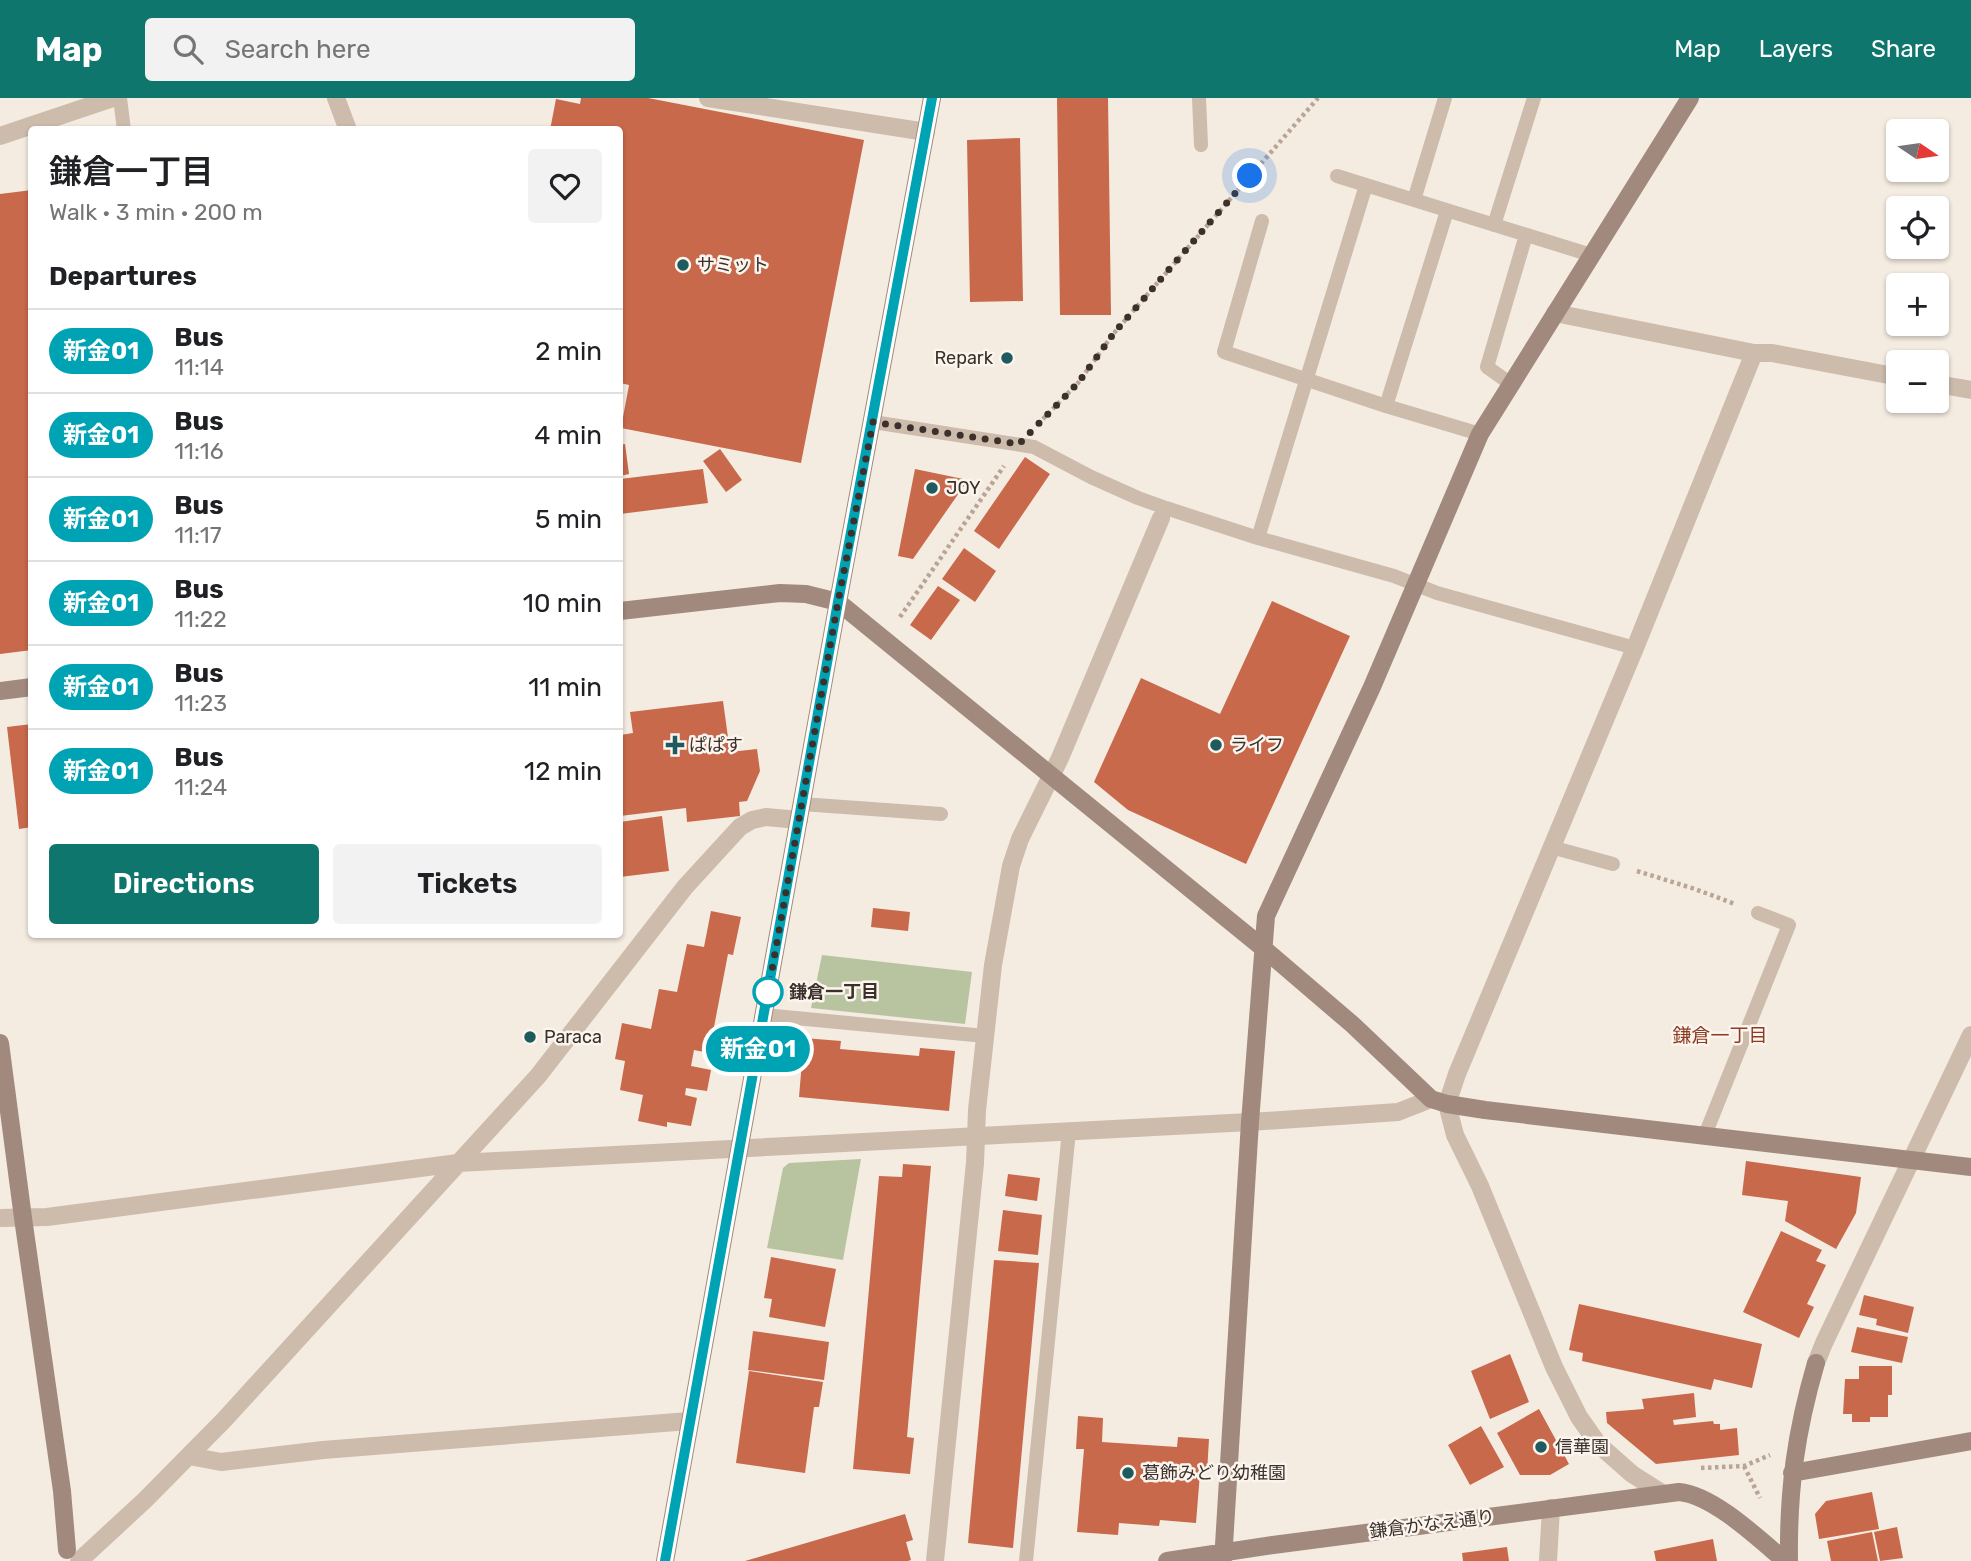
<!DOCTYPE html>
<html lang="en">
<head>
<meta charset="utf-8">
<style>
  :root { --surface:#fff; --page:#f2f2f2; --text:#202124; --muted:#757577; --line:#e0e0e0; --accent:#0f766e }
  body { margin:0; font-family:Rubik,"Noto Sans JP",sans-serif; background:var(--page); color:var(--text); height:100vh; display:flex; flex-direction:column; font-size:26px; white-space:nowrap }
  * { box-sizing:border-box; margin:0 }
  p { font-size:23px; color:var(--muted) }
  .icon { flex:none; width:38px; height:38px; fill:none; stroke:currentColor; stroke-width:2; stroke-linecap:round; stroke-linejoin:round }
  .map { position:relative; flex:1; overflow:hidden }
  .panel { position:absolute; left:28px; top:28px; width:595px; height:812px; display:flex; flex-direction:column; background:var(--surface); border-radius:7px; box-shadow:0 2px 5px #0004 }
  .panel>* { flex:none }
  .badge { padding:0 14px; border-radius:23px; font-size:24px; line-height:46px }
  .needle { width:46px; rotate:103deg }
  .tools { position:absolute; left:1886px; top:21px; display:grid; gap:14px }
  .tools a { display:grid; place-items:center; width:63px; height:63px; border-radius:7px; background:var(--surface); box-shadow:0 2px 5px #0004; font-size:35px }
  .you { position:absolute; width:35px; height:35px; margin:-18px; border:5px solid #fff; border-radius:50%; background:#1a73e8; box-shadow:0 0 0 10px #1a73e833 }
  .map>.badge { position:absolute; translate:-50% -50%; box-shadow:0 0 0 4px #fff }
  h2 { padding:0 21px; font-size:26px; line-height:63px }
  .round { display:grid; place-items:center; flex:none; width:74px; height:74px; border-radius:7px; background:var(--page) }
  .headline { display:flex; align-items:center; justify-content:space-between; height:119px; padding:0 21px }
  h1 { font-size:33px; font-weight:600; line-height:52px }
  .action { display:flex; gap:14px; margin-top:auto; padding:14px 21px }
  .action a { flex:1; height:80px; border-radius:7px; background:var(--accent); color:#fff; font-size:28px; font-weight:600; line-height:80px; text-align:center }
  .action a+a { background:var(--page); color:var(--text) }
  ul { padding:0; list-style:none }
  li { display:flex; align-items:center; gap:21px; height:84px; padding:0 21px; border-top:2px solid var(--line) }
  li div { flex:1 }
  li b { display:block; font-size:26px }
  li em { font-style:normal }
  li .badge { min-width:77px; font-weight:700; text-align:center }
  header { display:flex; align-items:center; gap:42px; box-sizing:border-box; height:98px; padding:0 35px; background:var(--accent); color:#fff }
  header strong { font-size:33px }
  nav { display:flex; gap:38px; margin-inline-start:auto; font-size:24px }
  .search { width:490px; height:63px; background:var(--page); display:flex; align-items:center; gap:18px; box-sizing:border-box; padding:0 24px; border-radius:7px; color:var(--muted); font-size:26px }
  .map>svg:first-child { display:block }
</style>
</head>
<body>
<header>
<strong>Map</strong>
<div class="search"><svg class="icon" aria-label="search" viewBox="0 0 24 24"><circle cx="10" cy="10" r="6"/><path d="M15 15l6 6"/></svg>Search here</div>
<nav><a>Map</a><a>Layers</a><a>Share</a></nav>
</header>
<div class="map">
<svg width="1971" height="1463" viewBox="0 0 1971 1463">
  <rect width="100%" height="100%" fill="#f4ebe1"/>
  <path fill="#b8c4a0" d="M 822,857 L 972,874 L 965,926 L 811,910 Z
    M 861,1061 L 843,1162 L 767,1150 L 783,1070 L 789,1065 Z"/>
  <path fill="#c8694b" d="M 581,0 L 648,0 L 864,42 L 801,365 L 621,330 L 629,287 L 620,285 L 620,32 L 550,32 L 556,1 L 580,6 Z
    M 1057,0 L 1108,0 L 1111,217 L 1060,217 Z
    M 1020,40 L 1023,203 L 970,204 L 967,42 Z
    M 32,92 L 32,552 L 0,556 L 0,96 Z
    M 625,346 L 629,376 L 620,378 L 620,347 Z
    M 720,351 L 742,382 L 726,394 L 703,363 Z
    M 1025,359 L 1050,376 L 999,451 L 974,433 Z
    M 703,371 L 708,405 L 620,416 L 620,381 Z
    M 915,371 L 968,382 L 913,461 L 898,458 Z
    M 964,450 L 996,473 L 975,504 L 942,481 Z
    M 938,488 L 960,502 L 931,542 L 910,527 Z
    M 1272,503 L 1350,538 L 1246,766 L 1128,712 L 1094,684 L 1141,580 L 1220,616 Z
    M 723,603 L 730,654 L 757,651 L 760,673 L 747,703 L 739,704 L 740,718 L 687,724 L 686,710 L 620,718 L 620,637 L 633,635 L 630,614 Z
    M 32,626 L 32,729 L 19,731 L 7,629 Z
    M 662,718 L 669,773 L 620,779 L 620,724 Z
    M 873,810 L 910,814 L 908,833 L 871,829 Z
    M 711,813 L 741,819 L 733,857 L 728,856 L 709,955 L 694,952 L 691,968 L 711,972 L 707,993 L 686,990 L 685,997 L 697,1000 L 691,1028 L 667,1024 L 667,1029 L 638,1023 L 643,997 L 620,992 L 625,963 L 615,961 L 622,925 L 651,931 L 659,891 L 677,894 L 687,846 L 704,849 Z
    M 804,940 L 841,943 L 840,951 L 919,958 L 920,950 L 955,953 L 949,1013 L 799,999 Z
    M 1746,1063 L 1861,1079 L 1856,1115 L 1836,1151 L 1785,1123 L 1788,1103 L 1742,1097 Z
    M 903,1066 L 931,1068 L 907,1339 L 914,1340 L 910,1376 L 853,1371 L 879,1078 L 902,1079 Z
    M 1008,1076 L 1040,1080 L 1037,1103 L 1005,1098 Z
    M 1003,1112 L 1042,1117 L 1038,1157 L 998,1153 Z
    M 1781,1133 L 1822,1152 L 1816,1163 L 1826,1167 L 1807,1206 L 1814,1209 L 1799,1240 L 1743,1214 Z
    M 771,1159 L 836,1171 L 825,1229 L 769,1219 L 772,1201 L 764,1200 Z
    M 994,1162 L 1039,1165 L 1013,1450 L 968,1445 Z
    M 1864,1197 L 1914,1209 L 1908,1235 L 1876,1227 L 1877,1221 L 1859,1217 Z
    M 1579,1206 L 1762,1246 L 1752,1290 L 1714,1281 L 1711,1292 L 1582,1263 L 1583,1255 L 1569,1252 Z
    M 1857,1229 L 1908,1239 L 1902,1265 L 1851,1254 Z
    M 753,1233 L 829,1244 L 824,1282 L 748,1272 Z
    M 1510,1256 L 1529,1304 L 1490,1321 L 1471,1273 Z
    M 1859,1268 L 1892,1268 L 1892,1297 L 1888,1297 L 1888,1319 L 1870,1319 L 1870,1324 L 1852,1324 L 1852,1316 L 1843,1316 L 1845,1281 L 1859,1281 Z
    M 749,1273 L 823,1284 L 819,1309 L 814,1309 L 805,1375 L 736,1365 Z
    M 1694,1295 L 1696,1319 L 1673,1322 L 1674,1327 L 1713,1323 L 1714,1326 L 1720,1326 L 1720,1332 L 1737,1330 L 1739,1357 L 1656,1366 L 1607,1325 L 1606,1314 L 1644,1311 L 1642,1301 Z
    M 1539,1311 L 1569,1366 L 1550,1377 L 1520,1377 L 1497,1335 Z
    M 1078,1318 L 1103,1320 L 1102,1344 L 1177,1349 L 1178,1339 L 1209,1341 L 1207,1375 L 1200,1375 L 1196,1425 L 1160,1422 L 1159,1428 L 1119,1425 L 1118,1437 L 1077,1434 L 1084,1351 L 1076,1351 Z
    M 1481,1328 L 1504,1369 L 1470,1387 L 1448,1347 Z
    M 1872,1394 L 1879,1431 L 1819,1441 L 1815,1416 L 1826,1403 Z
    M 905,1416 L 913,1442 L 906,1444 L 911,1462 L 908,1463 L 745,1463 Z
    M 1897,1429 L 1903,1460 L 1880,1463 L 1874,1434 Z
    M 1872,1434 L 1878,1463 L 1831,1463 L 1827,1443 Z
    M 1713,1441 L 1717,1463 L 1656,1463 L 1654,1453 Z
    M 1507,1449 L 1509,1463 L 1463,1463 L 1462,1455 Z"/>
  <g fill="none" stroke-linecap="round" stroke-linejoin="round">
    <path stroke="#b9a596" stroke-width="4.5" stroke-dasharray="3.5 3.5" stroke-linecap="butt" d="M 1038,326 L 1078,285 L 1114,235 L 1318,0
      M 900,519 L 1004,368
      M 1637,773 L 1695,791 L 1735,806
      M 1744,1368 L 1760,1400
      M 1701,1370 L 1744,1368 L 1770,1357"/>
    <path stroke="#cdbbac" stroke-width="14" d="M 120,0 L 124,32
      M 1199,0 L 1201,47
      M 1337,78 L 1591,157
      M 1414,102 L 1445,0
      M 1262,123 L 1224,254 L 1386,308 L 1480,336
      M 1494,127 L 1534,0
      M 1511,286 L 1487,269 L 1526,137
      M 1386,308 L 1447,113
      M 873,324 L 1034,349 L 1091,379 L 1138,400 L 1166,410 L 1162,418
      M 1166,410 L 1258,440 L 1394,478 L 1437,495 L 1635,550
      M 1258,440 L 1366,87
      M 802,706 L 941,716
      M 1551,749 L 1613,766
      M 764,917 L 985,938
      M 1705,1037 L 1789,827 L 1758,815
      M 1026,1463 L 1069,1033"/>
    <path stroke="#cdbbac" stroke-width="18" d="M 336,0 L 348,32
      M 708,0 L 926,34
      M 0,38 L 113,0
      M 1555,215 L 1754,255 L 1772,255 L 1899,279
      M 1937,286 L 1971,292
      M 0,1120 L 47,1119 L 458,1065 L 1250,1024 L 1398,1014 L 1431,1001
      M 1816,1265 L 1824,1245 L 1971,937
      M 189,1358 L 221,1364 L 323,1352 L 689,1323
      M 1662,1395 L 1632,1376 L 1598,1346 L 1579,1319 L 1554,1269 L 1480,1088 L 1455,1037 L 1447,1006 L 1457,976 L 1635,550 L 1754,255
      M 79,1463 L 145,1402 L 224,1322 L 538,978 L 685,789 L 740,729 L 752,722 L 766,719 L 799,722
      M 935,1463 L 975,1065 L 977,1012 L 993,867 L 1011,768 L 1020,741 L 1060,660 L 1161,420
      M 1548,1463 L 1551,1410"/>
    <path stroke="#a18a7d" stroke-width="18" d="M 620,513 L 780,495 L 806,496 L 838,504 L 1263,850 L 1353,927 L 1431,1001 L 1447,1006 L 1485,1012 L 1971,1069
      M 0,593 L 32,589
      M 0,945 L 23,1120 L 62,1393 L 67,1452
      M 1792,1375 L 1971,1343
      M 665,1463 L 838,504 L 932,0
      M 1167,1463 L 1273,1447 L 1679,1394 C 1713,1397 1758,1440 1785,1463
      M 1223,1463 L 1250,1024 L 1266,818 L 1372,589 L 1480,336 L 1690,0
      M 1789,1463 C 1788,1392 1796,1333 1816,1265"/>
  </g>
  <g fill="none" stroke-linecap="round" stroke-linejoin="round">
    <defs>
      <path id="line" d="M 665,1463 L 838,504 L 932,0"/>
    </defs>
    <use href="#line" stroke="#fff" stroke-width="16"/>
    <use href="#line" stroke="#00a3b4" stroke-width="10"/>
    <path stroke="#3b302b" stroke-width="7" stroke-dasharray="0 12.6" d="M 768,894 L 838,504 L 873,324 L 1019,346 L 1078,285 L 1114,235 L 1250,78"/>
  </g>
  <g fill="#1f5a5e" stroke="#fbf5ee" stroke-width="2.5">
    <circle cx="683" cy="167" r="7"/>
    <circle cx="1007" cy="260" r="7"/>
    <circle cx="932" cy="390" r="7"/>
    <path d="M671.5 636.5h7v7h7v7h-7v7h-7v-7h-7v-7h7z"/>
    <circle cx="1216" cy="647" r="7"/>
    <circle cx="530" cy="939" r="7"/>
    <circle cx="1541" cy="1349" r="7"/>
    <circle cx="1128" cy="1375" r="7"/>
  </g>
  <circle fill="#fff" stroke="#00a3b4" stroke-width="3.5" cx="768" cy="894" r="14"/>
  <g text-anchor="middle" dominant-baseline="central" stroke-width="5" stroke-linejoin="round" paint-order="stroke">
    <g font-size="18" fill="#3b302b" stroke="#fbf5ee" text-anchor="start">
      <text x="697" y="167">サミット</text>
      <text x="993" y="260" text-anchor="end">Repark</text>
      <text x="946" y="390">JOY</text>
      <text x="689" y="647">ぱぱす</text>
      <text x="1230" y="647">ライフ</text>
      <text x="544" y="939">Paraca</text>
      <text x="1555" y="1349">信華園</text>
      <text x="1142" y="1375">葛飾みどり幼稚園</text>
    </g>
    <g font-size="18" font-weight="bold" fill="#3b302b" stroke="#fbf5ee" text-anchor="start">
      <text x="789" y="894">鎌倉一丁目</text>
    </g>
    <g font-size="18" fill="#3b302b" stroke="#fbf5ee">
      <text transform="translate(1432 1426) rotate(-7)">鎌倉かなえ通り</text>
    </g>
    <g font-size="19" fill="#8c3b22" stroke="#fbf5ee">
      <text x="1720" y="937">鎌倉一丁目</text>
    </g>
  </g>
</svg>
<div class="tools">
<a><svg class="needle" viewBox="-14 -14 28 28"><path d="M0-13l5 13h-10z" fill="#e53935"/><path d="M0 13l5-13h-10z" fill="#757577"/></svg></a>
<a><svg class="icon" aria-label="locate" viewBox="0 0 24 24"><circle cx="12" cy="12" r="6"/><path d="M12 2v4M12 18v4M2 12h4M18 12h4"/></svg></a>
<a>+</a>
<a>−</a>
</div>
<div class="you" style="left:1250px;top:78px"></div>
<b class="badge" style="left:758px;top:951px;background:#00a3b4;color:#fff">新金01</b>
<section class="panel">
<div class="headline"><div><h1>鎌倉一丁目</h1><p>Walk · 3 min · 200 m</p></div><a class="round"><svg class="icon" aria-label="heart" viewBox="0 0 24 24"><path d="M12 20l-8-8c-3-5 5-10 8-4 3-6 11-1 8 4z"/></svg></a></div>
<h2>Departures</h2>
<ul>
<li><span class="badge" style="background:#00a3b4;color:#fff">新金01</span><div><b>Bus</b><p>11:14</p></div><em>2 min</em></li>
<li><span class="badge" style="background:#00a3b4;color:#fff">新金01</span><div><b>Bus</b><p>11:16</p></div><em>4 min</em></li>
<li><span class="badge" style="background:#00a3b4;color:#fff">新金01</span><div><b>Bus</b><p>11:17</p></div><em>5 min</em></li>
<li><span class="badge" style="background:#00a3b4;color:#fff">新金01</span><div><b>Bus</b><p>11:22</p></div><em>10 min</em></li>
<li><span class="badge" style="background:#00a3b4;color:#fff">新金01</span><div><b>Bus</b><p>11:23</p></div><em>11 min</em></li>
<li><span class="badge" style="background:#00a3b4;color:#fff">新金01</span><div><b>Bus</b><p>11:24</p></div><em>12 min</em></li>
</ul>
<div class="action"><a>Directions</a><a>Tickets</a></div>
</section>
</div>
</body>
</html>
